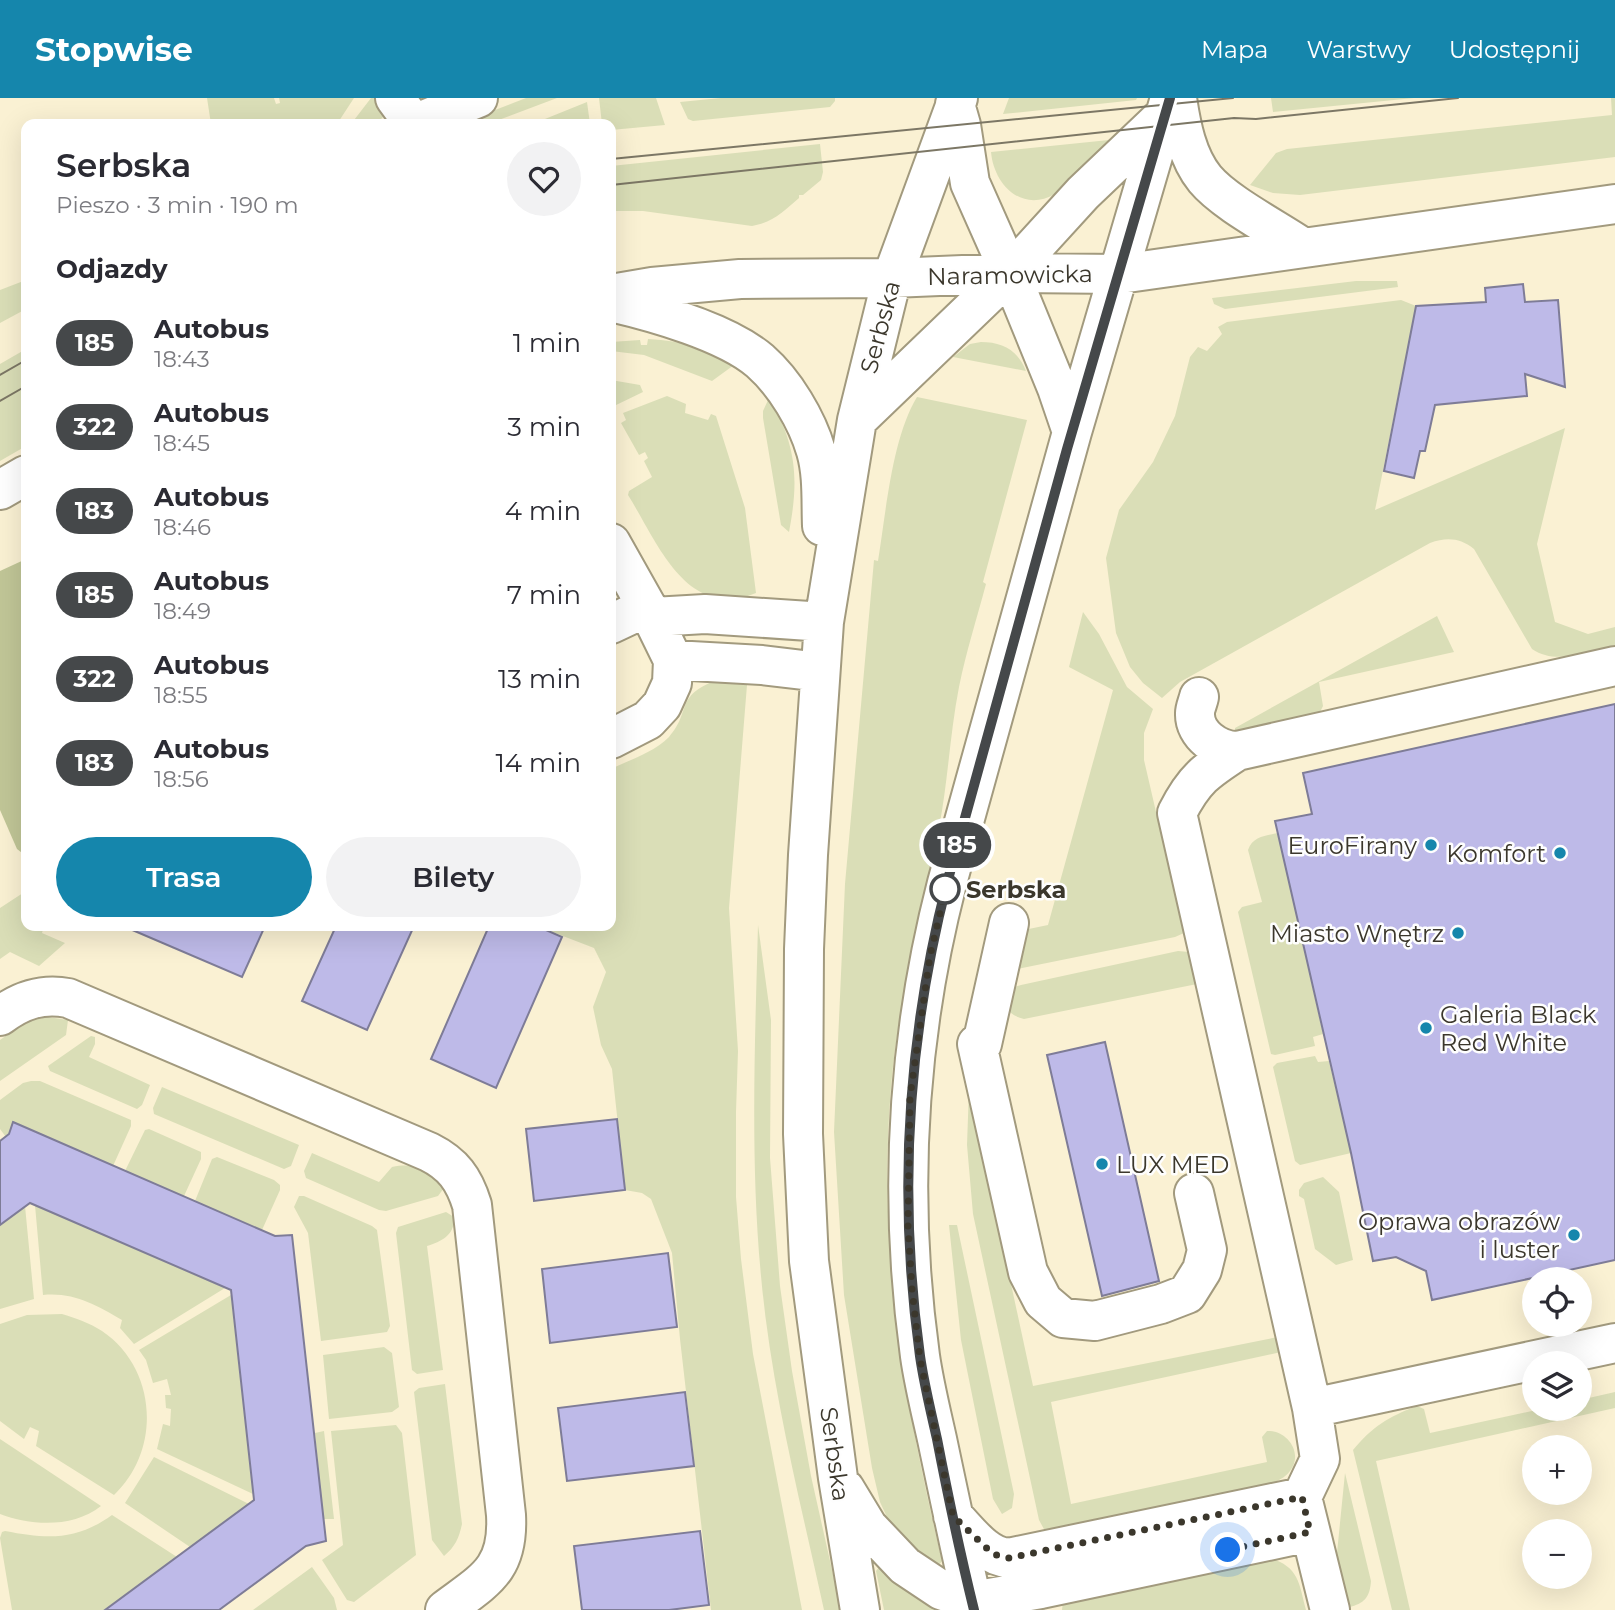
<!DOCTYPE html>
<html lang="pl">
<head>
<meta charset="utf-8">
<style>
  :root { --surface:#fff; --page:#f2f2f3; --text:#2b2b33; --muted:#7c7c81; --accent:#1586ac }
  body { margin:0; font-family:Montserrat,sans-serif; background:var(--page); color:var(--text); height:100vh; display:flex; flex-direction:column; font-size:26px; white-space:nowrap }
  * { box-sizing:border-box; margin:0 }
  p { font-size:23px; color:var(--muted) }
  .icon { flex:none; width:38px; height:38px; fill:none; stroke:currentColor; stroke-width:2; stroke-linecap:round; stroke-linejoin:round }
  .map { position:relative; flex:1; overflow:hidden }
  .panel { position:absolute; left:21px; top:21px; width:595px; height:812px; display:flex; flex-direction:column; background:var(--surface); border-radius:14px; box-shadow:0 7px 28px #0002 }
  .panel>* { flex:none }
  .badge { padding:0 14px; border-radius:23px; font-size:24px; line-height:46px }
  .buttons { position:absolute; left:1522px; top:1169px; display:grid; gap:14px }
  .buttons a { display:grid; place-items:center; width:70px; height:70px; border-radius:50%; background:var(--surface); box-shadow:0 7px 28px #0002; font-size:35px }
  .you { position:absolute; width:35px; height:35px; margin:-18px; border:5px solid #fff; border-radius:50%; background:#1a73e8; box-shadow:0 0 0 10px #1a73e833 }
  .map>.badge { position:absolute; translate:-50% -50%; box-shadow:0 0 0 4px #fff }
  h2 { padding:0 35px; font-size:26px; line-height:63px }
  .round { display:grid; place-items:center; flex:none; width:74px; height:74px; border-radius:37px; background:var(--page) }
  .summary { display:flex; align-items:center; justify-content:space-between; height:119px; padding:0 35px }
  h1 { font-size:33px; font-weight:600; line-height:52px }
  .action { display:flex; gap:14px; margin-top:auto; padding:14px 35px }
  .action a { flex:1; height:80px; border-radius:42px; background:var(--accent); color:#fff; font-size:28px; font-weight:600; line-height:80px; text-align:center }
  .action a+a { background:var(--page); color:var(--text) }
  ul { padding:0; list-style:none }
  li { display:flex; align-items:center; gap:21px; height:84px; padding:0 35px }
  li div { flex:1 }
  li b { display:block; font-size:26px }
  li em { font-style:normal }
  li .badge { min-width:77px; font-weight:700; text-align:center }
  header { display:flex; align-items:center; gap:42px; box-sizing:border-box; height:98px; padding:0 35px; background:var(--accent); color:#fff }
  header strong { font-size:33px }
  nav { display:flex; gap:38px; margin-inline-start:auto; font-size:24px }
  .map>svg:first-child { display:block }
</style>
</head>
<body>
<header>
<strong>Stopwise</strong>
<nav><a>Mapa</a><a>Warstwy</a><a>Udostępnij</a></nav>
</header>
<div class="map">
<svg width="1615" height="1512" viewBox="0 0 1615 1512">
  <rect width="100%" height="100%" fill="#faf1d3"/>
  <path fill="#dadeb7" d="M 207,0 L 274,0 L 276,6 L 280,5 L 279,0 L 354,0 L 337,26 L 211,26 Z
    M 371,0 L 424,0 L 384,18 L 376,26 L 351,26 Z
    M 526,0 L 557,0 L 488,26 L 459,26 Z
    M 599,0 L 656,0 L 665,27 L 611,32 L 611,26 L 602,26 Z
    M 721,0 L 835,0 L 835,3 L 830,9 L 693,23 L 688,21 L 680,4 Z
    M 1009,0 L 1137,0 L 1136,2 L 1003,16 Z
    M 1271,0 L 1414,0 L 1273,14 Z
    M 1611,0 L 1615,0 L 1615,59 L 1300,97 L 1273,95 L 1250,87 L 1276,55 L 1287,51 L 1612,17 Z
    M 587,4 L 590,26 L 531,26 L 539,25 L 540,23 Z
    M 1109,42 C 1095,61 1076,84 1055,96 C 1022,115 994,87 991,54 Z
    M 820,46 L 823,74 L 821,82 L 803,97 L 799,97 L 799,100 C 784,113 772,125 752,128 L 643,113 L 611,113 L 611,68 Z
    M 26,182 L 26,211 L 0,225 L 0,192 Z
    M 1356,183 L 1397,183 L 1398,189 L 1225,211 L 1214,206 L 1212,200 Z
    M 1401,202 L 1416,208 L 1375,412 L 1565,330 L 1537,446 L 1555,524 L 1588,536 L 1615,529 L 1615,547 C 1588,553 1557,568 1532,551 L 1474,451 C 1460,440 1447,439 1430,445 L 1180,584 L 1162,600 L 1143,585 L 1130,569 L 1116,535 L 1106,460 L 1119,412 L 1153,364 L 1175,318 L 1190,259 L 1198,249 L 1207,253 L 1222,236 L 1218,229 L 1227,224 Z
    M 648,241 C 685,243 702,250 734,267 L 712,283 L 644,257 L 611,253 L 611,244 L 640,242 L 641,247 L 647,247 Z
    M 981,244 C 1002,244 1018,252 1026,273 L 953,259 L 970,246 Z
    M 26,251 L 26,348 L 0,363 L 0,266 Z
    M 611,282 L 640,287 L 643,294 L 612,309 Z
    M 667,298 L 686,306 L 685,315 L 708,322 L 711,316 L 716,318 L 745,410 L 756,495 C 686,523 658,445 628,397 L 629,393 L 652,379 L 644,363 L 648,360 L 645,354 L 639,357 L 621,325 L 626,322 L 623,315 Z
    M 917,299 L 1027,322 L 983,484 L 986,486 C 977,520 966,554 959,589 C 950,635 948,683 939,730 C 923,818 898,900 891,990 C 877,1154 905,1305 942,1463 L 938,1468 L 932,1467 L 892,1430 L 880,1404 L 872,1370 L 844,1197 L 834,1034 L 845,786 L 874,462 L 878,463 C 886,414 892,340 917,299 Z
    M 769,300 C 797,347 799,382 789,434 L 781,427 L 763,320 L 763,313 Z
    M 1083,514 L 1099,536 L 1127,589 L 1153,611 L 1144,635 L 1144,662 L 1184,835 L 1175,839 L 1007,873 L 1019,833 L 1048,827 L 1113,592 L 1069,569 Z
    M 1437,518 L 1454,554 L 1319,584 L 1323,608 L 1320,614 L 1235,634 L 1235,630 Z
    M 717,582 L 739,583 L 747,587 L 729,810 L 738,953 L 736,1014 L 736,1099 L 741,1161 L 753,1256 L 802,1512 L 711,1512 L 680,1241 L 672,1155 L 651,1101 L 642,1095 L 625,1092 L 612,971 L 601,947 L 593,909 L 606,874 L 594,850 L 537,828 L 611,828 L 611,671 C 629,662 655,654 669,639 C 692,613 674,598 717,582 Z
    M 1278,735 L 1323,936 L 1313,939 L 1315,948 L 1275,957 L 1271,956 L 1238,814 L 1242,809 L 1262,804 L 1248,752 C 1253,738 1265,738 1278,735 Z
    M 26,793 L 26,828 L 44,828 L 42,835 L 65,845 L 39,868 L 10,854 L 0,861 L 0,810 Z
    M 758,827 L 771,922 L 770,1060 L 780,1188 L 792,1273 L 811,1378 L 841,1512 L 824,1512 C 800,1402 771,1290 761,1178 C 750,1061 755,943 758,827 Z
    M 1178,853 L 1189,854 L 1197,886 L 1024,921 C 1008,917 1004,909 1002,893 L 1021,887 Z
    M 48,919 L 68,922 L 66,937 L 0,983 L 0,942 L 27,923 Z
    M 91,938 L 95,939 L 95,946 L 89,959 L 150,987 L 142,1007 L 137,1011 L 50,973 L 48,968 Z
    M 1315,958 L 1318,964 L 1329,963 L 1351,1055 L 1300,1067 L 1295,1063 L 1273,969 L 1277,965 Z
    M 31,983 L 40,983 L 131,1022 L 131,1028 L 113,1068 L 13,1024 L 19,1029 L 6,1039 L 0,1031 L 0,1002 L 23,985 Z
    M 162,989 L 299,1047 L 291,1068 L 284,1071 L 154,1016 L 153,1010 Z
    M 969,991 L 1033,1288 L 1278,1239 L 1281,1254 L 1051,1304 L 1071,1406 L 1267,1364 L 1262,1339 L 1267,1333 C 1287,1332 1304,1355 1290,1373 C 1285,1380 1277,1383 1270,1386 L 1045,1433 L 1039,1422 L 973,1116 L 967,1047 Z
    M 149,1031 L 201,1054 L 201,1061 L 184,1098 L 125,1073 L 145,1032 Z
    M 312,1055 L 379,1084 L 392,1069 C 417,1064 426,1072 444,1090 L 438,1098 L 386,1113 L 379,1112 L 306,1080 L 304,1073 Z
    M 217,1059 L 274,1082 L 280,1087 L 280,1092 L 262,1132 L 195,1103 L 212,1061 Z
    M 1323,1079 L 1339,1094 L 1353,1162 L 1336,1167 L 1315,1151 L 1304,1101 L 1299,1098 L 1299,1092 L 1304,1085 Z
    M 299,1098 L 304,1098 L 372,1128 L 377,1132 L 390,1228 L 387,1234 L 321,1243 L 308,1135 L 294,1109 Z
    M 35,1107 L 225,1190 L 134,1246 L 120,1230 L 122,1222 C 96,1207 74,1194 43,1197 Z
    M 25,1108 L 34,1201 L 0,1211 L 0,1127 Z
    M 446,1114 L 454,1119 C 455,1137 442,1143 427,1148 L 443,1272 L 417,1276 L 412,1272 L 396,1135 L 398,1129 Z
    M 949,1127 L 957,1127 L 1014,1396 L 1012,1410 L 1002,1416 L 993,1401 L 961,1242 Z
    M 231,1197 L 253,1396 L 157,1351 L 163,1326 L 170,1328 L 171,1311 L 166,1310 L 165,1297 L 171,1297 L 167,1281 L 153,1285 L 146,1262 L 139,1252 Z
    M 62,1216 C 75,1220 90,1225 102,1233 C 157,1270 162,1352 114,1397 L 36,1348 L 39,1333 L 30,1329 L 24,1341 L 0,1323 L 0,1226 L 27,1217 Z
    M 384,1249 L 392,1255 L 399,1309 L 392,1314 L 329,1321 L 323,1257 Z
    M 445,1286 L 462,1426 C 459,1440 455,1449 444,1458 L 432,1442 L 414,1294 L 419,1290 Z
    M 1615,1294 L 1615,1310 L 1376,1363 L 1410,1512 L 1392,1512 L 1353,1352 C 1373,1328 1388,1319 1417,1308 L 1424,1311 L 1430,1335 L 1541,1311 L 1580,1311 L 1580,1302 Z
    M 396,1327 L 402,1335 L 416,1457 L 354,1504 L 347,1502 L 322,1462 L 343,1447 L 331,1333 Z
    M 324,1333 L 334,1421 L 323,1421 L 315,1335 Z
    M 0,1341 L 101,1408 C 73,1430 32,1428 0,1416 Z
    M 154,1359 L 249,1406 L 190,1449 L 125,1405 Z
    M 1345,1375 L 1371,1483 C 1370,1499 1364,1506 1349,1509 L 1337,1455 Z
    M 112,1417 L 177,1459 L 105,1512 L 12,1512 L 0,1440 L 2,1434 L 5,1433 C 47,1441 76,1443 112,1417 Z
    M 1270,1460 C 1299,1469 1299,1485 1306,1512 L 1062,1512 L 1063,1503 Z
    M 880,1468 L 946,1512 L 884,1512 L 876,1473 Z
    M 312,1469 L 334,1500 L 337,1512 L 253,1512 Z"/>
  <path fill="#c1c697" d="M 26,461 L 26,758 L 17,751 L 0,712 L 0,473 Z"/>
  <path fill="#bebae8" stroke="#7e7c97" stroke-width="2" d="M 1523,186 L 1525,204 L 1558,202 L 1565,289 L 1525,276 L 1527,298 L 1435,307 L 1425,353 L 1420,353 L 1414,380 L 1384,373 L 1416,208 L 1486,204 L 1485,190 Z
    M 1615,606 L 1615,1162 L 1432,1202 L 1426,1173 L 1396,1159 L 1373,1163 L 1351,1055 L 1275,723 L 1312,716 L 1303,675 Z
    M 123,828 L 265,828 L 242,879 Z
    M 336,828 L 414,828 L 367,932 L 302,903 Z
    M 489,828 L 537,828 L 562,839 L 496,990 L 431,961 Z
    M 1105,944 L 1159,1183 L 1102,1198 L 1047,957 Z
    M 617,1021 L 625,1092 L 534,1103 L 526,1031 Z
    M 13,1024 L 275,1138 L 292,1137 L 326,1443 L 306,1448 L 219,1512 L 105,1512 L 254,1402 L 231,1192 L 30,1105 L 0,1127 L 0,1043 L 9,1036 Z
    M 668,1155 L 677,1229 L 550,1245 L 542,1171 Z
    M 685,1294 L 694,1368 L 567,1383 L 558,1310 Z
    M 700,1433 L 709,1507 L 669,1512 L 582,1512 L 574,1448 Z"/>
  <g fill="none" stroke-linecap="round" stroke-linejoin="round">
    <defs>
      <path id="minor" d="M 395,0 L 414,26
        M 1177,0 C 1181,27 1187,59 1205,81 C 1225,105 1274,130 1302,149
        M 955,6 L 961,27 L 970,85 L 1010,175 L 1057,290 L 1072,334
        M 414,26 L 478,0
        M 611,196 L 652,189 L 740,181 L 892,180 L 1010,175 L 1120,176 L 1615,106
        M 611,204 C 654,214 726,234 760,263 C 785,285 807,322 816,353 C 823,377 821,404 822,428
        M 857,322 L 1010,175 L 1083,95 L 1166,16
        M 0,392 L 26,377
        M 611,445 L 647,509 L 673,562 L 672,585 L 662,607 L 648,622 L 611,641
        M 653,519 L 705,516 L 824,524
        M 611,526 L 647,509
        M 673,562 L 762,567 L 820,574
        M 1199,599 C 1198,604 1195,610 1195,615 C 1194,637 1218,653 1237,653
        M 0,918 C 21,902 42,895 68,900 L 429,1054 C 453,1066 464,1081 472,1107 L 506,1417 C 509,1472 485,1482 445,1512
        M 977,946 L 1028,1174 L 1043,1203 L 1063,1220 L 1095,1223 L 1161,1206 L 1187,1196 L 1202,1172 L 1207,1152 L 1194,1095
        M 982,946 L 1009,825
        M 1312,1310 L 1615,1245
        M 845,1391 L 868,1429 L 905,1468 L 941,1492 L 972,1503 L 1041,1491 L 1310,1434
        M 953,1418 C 969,1434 985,1458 1008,1460 L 1302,1399
        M 860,1512 L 838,1380 L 809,1163 L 803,1036 L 804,851 L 808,757 L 824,524 L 857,322 L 892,180 L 958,0
        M 974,1512 C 961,1455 949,1398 937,1341 C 931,1314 924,1286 920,1258 C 898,1099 907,940 947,785 L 1072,334 L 1170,0
        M 1330,1512 L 1302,1399 L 1320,1361 L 1312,1310 L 1177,715 C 1194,681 1206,673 1237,653 L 1615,568"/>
    </defs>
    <use href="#minor" stroke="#a29a7e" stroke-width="42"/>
    <use href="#minor" stroke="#fff" stroke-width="38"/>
    <path stroke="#7c7765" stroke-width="2" d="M 611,61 L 1233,0
      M 611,87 L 1234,20 L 1256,21 L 1458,0
      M 0,277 L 26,262
      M 0,303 L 26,288"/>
  </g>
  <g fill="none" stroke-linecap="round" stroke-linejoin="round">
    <defs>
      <path id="line" d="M 974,1512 C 960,1455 948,1398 937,1341 C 931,1314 924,1286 920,1258 C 898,1099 907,941 947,785 L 1067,351 L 1170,0"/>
    </defs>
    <use href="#line" stroke="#fff" stroke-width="16"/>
    <use href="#line" stroke="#45484a" stroke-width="10"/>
    <path stroke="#3b372c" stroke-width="7" stroke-dasharray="0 12.6" d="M 945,791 L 947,785 L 930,858 L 910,999 L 908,1128 L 912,1191 L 920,1261 L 953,1418 L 993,1456 L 1009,1460 L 1302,1399 L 1310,1434 L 1228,1452"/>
  </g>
  <g fill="#1586ac" stroke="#fefefe" stroke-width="2.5">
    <circle cx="1431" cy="747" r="7"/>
    <circle cx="1560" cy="755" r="7"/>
    <circle cx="1458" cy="835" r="7"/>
    <circle cx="1426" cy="930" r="7"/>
    <circle cx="1102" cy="1066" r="7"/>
    <circle cx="1574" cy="1137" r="7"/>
  </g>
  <circle fill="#fff" stroke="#45484a" stroke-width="3.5" cx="945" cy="791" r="14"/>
  <g text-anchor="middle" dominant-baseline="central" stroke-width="5" stroke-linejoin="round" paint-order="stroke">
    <g font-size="24" fill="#3b372c" stroke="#fefefe">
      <text transform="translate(1010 177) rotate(-1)">Naramowicka</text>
      <text transform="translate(880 229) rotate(-75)">Serbska</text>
      <text transform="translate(835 1356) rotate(82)">Serbska</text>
    </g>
    <g font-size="24" fill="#3b372c" stroke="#fefefe" text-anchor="end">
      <text x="1417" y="747">EuroFirany</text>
      <text x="1546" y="755">Komfort</text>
      <text x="1444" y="835">Miasto Wnętrz</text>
      <text x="1440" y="916" text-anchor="start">Galeria Black<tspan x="1440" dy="28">Red White</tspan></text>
      <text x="1116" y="1066" text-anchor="start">LUX MED</text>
      <text x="1560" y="1123">Oprawa obrazów<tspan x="1560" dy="28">i luster</tspan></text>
    </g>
    <g font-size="24" font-weight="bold" fill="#3b372c" stroke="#fefefe" text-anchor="start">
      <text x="966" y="791">Serbska</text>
    </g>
  </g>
</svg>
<div class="buttons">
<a><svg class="icon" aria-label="locate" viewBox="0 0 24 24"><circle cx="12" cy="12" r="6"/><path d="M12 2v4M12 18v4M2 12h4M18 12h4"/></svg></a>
<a><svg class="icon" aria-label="layers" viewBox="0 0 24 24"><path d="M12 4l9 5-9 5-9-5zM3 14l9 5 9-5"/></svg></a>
<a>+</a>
<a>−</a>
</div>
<div class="you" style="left:1228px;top:1452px"></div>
<b class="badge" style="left:957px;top:747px;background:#45484a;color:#fff">185</b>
<section class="panel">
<div class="summary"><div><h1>Serbska</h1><p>Pieszo · 3 min · 190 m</p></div><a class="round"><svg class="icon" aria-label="heart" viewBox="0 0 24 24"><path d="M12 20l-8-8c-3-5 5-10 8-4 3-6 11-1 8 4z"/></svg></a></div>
<h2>Odjazdy</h2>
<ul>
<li><span class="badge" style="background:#45484a;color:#fff">185</span><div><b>Autobus</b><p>18:43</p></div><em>1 min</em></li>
<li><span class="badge" style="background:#45484a;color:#fff">322</span><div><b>Autobus</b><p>18:45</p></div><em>3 min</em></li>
<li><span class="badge" style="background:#45484a;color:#fff">183</span><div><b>Autobus</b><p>18:46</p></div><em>4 min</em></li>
<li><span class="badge" style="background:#45484a;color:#fff">185</span><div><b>Autobus</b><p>18:49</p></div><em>7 min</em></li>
<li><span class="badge" style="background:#45484a;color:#fff">322</span><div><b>Autobus</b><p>18:55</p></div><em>13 min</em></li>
<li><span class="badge" style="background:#45484a;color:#fff">183</span><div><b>Autobus</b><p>18:56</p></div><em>14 min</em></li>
</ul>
<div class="action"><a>Trasa</a><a>Bilety</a></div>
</section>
</div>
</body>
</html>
